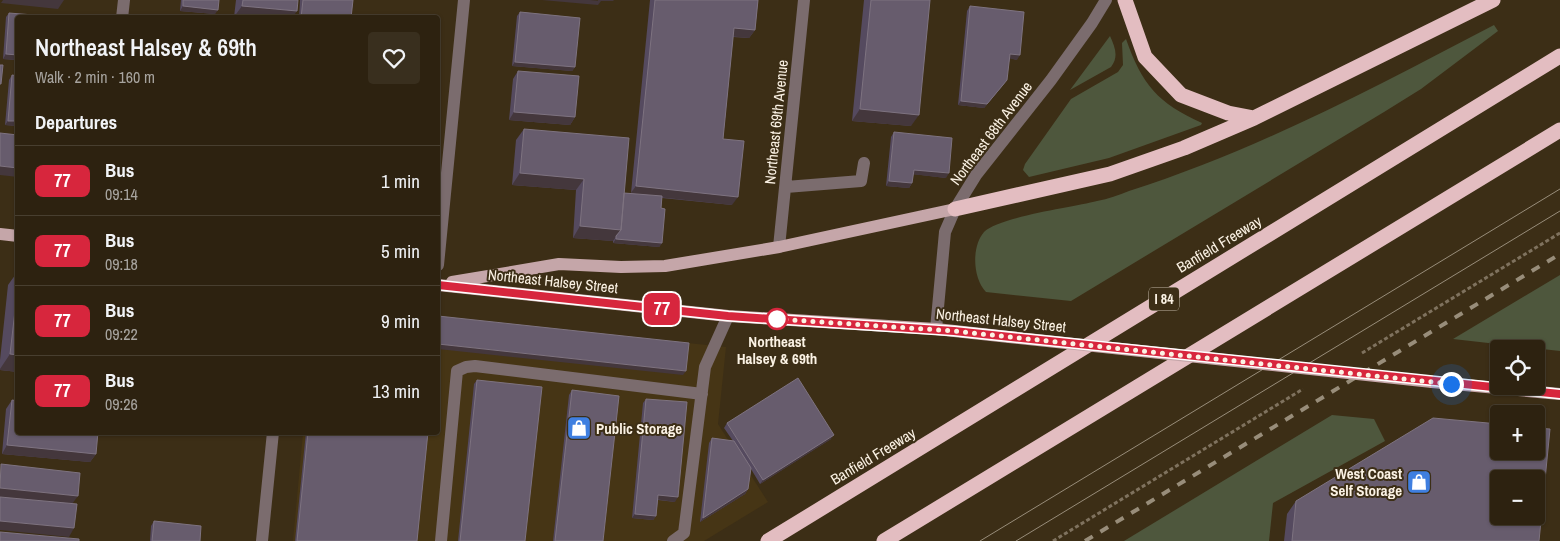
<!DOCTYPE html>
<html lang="en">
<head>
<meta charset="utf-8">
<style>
  :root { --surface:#2d2210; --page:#392f1e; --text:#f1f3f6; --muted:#a7a49f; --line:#483f30 }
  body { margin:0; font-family:"Archivo Narrow",sans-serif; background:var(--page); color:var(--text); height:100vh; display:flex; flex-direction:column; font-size:19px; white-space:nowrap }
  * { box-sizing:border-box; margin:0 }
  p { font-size:16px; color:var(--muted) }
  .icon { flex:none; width:28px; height:28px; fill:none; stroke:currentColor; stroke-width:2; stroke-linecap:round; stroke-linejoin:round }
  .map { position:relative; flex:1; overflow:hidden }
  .details { position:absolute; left:15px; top:15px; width:425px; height:420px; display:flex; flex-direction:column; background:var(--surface); border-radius:5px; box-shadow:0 1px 4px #0004,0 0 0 1px var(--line) }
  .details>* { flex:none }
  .badge { padding:0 10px; border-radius:8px; font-size:18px; line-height:32px }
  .buttons { position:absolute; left:1490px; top:340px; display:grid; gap:10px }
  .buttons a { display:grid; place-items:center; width:55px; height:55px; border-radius:5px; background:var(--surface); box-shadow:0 1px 4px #0004,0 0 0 1px var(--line); font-size:25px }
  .you { position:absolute; width:25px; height:25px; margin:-12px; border:4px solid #fff; border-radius:50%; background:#1a73e8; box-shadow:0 0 0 8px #1a73e833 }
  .map>.badge { position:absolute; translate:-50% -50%; box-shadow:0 0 0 2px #fff }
  h2 { padding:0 20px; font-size:19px; line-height:45px }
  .round { display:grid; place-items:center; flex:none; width:52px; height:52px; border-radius:5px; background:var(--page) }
  .overview { display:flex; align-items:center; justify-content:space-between; height:85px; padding:0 20px }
  h1 { font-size:24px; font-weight:600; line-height:38px }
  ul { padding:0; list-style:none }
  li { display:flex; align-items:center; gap:15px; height:70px; padding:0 20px; border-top:1px solid var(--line) }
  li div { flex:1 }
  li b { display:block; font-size:19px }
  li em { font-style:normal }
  li .badge { min-width:55px; font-weight:700; text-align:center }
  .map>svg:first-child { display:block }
</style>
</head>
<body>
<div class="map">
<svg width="1560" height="541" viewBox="0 0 1560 541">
  <rect width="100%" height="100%" fill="#3c2e16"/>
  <path fill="#463515" d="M 438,317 L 726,347 L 718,424 L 768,502 L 704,541 L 293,541 L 303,433 L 438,432 Z"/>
  <path fill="#4e573d" d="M 1494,25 L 1498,31 L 1421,89 L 1384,112 L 1071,301 L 986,292 C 973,279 971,247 984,232 C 998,217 1074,207 1097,201 C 1108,199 1119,195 1129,191 C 1258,150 1375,87 1494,25 Z
    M 1110,36 C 1115,47 1119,57 1111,67 L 1070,90 Z
    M 1126,39 C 1142,85 1158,103 1202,123 L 1201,125 L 1109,158 L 1029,177 L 1023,170 L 1025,164 L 1071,99 L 1118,72 L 1123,65 L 1122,43 Z
    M 1560,275 L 1560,351 L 1453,339 Z
    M 1332,415 L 1374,419 L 1385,441 L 1273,503 L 1269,541 L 1124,541 Z"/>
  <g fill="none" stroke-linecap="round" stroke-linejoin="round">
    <path stroke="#7f725e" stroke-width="3" stroke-dasharray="4 2.5" stroke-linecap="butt" d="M 1362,353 L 1560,233
      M 1053,541 L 1303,389"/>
    <path stroke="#7b6c6e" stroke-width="12" d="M 122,18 L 124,0
      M 786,187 L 861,181 L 864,163
      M 779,247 L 804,0
      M 438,265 L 464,0
      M 936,329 L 945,232 L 955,209 L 976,175 L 1051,80 L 1092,23 L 1106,0
      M 262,541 L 273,432
      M 441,541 L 457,371 L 466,367 L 475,366 L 702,394
      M 673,541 L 684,533 L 705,367 L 728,316"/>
    <path stroke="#c5a6a9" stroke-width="12" d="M 0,234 L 18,236
      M 452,282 L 559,264 L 621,267 L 665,266 L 779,247 L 955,209
      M 438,285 L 728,316 L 936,329 L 1009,337
      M 1432,382 L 1560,394"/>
    <path stroke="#e3bdc1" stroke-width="15" d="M 1125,0 L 1145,57 L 1181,95 L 1228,113 L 1254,118
      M 955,209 L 1110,174 L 1184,148 L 1254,118 L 1493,0
      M 768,541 L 1560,56
      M 884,541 L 1560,130"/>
    <path stroke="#988d7a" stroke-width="1" d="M 980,541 L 1560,189
      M 1016,541 L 1560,211"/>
    <path stroke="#988d7a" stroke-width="4" stroke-dasharray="9 9" stroke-linecap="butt" d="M 1085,541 L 1560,254"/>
    <path stroke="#c5a6a9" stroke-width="12" d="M 1009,337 L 1432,382"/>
  </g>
  <path fill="#554a5f" d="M 181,0 L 219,0 L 215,14 L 180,11 Z
    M 236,0 L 298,0 L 292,18 L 234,17 Z
    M 300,0 L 353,0 L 351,18 L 299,18 Z
    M 650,0 L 758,0 L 755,30 L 749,38 L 733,37 L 723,139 L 732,205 L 662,198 L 661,208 L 662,243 L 659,247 L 613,243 L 613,240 L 613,241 L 573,238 L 576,190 L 512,185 L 516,140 L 524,129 L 624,193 L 631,193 Z
    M 864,0 L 930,0 L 911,126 L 852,121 Z
    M 970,6 L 1017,60 L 1010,58 L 1004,84 L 984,108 L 958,105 L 967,11 Z
    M 520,12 L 575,67 L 572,71 L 512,66 L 517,16 Z
    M 9,13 L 18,60 L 3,59 L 6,17 Z
    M 518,71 L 575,117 L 570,125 L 509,120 L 513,79 Z
    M 12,75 L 18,126 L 5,125 L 9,80 Z
    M 894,132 L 946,178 L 913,174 L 912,183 L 909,188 L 886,186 L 891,137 Z
    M 18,271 L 18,372 L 0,370 L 0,360 L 8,285 Z
    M 477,380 L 525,541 L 458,541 L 474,384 Z
    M 572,390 L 603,541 L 553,541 L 569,395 Z
    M 646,399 L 675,502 L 658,500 L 656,516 L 653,520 L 632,518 L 643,403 Z
    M 12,400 L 96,454 L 90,462 L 2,454 L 6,409 Z
    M 727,423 L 831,439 L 760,484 L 751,469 L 748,489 L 745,494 L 700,522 L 709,443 L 712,438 L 733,441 L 724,428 Z
    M 306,432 L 428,432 L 417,541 L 295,541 Z
    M 1296,501 L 1539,541 L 1284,541 L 1287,514 Z
    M 154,521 L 200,541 L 150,541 L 151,526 Z"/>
  <path fill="#44373c" d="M 3,0 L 64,0 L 58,9 L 1,3 Z
    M 542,0 L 590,0 L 601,1 L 598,5 Z
    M 598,0 L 614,0 L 613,1 L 598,1 Z
    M 183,6 L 218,10 L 215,14 L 180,11 Z
    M 242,6 L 297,11 L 292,18 L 234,17 Z
    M 734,28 L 755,30 L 749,38 L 728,36 Z
    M 6,54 L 18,55 L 18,60 L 3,59 Z
    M 1010,54 L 1020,55 L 1017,60 L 1007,58 Z
    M 515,62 L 575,67 L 572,71 L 512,66 Z
    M 1007,80 L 984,108 L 958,105 L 961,101 Z
    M 860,109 L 919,115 L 911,126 L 852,121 Z
    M 514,112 L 575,117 L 570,125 L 509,120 Z
    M 8,121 L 18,121 L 18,126 L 5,125 Z
    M 0,166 L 18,168 L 18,177 L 0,175 Z
    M 914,170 L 949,173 L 946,178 L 911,174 Z
    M 520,173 L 584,179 L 576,190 L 512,185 Z
    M 889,181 L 912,183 L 909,188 L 886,186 Z
    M 636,186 L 738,197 L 732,205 L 630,194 Z
    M 580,226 L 621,230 L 613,241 L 573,238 Z
    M 616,239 L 662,243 L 659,247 L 613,243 Z
    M 438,344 L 686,371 L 683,375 L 438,349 Z
    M 10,354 L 18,355 L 18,372 L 0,370 L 0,369 Z
    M 834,435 L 831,439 L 760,484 L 763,480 Z
    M 7,445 L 96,454 L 90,462 L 2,454 Z
    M 0,488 L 78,496 L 72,504 L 0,497 Z
    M 748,489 L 745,494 L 700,522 L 703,518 Z
    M 658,495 L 678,497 L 675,502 L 655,499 Z
    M 635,514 L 656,516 L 653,520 L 632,518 Z
    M 0,521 L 74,528 L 69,537 L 0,530 Z"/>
  <path fill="#675c6d" stroke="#7e7380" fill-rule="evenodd" d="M 183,0 L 219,0 L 218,10 L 183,6 Z
    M 243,0 L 298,0 L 297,11 L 242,6 Z
    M 303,0 L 353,0 L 351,18 L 301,18 Z
    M 655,0 L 758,0 L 755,30 L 734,28 L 723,139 L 744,141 L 738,197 L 636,186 Z
    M 871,0 L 930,0 L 919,115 L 860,109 Z
    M 970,6 L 1024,12 L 1020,55 L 1010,54 L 1007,80 L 987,104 L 961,101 Z
    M 520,12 L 580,18 L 575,67 L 515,62 Z
    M 9,13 L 58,17 L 58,18 L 18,18 L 18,55 L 6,54 Z
    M 0,65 L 3,65 L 1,84 L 0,84 Z
    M 518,71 L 579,76 L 575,117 L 514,112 Z
    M 12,75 L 18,76 L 18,121 L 8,121 Z
    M 524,129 L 629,138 L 621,230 L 580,226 L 584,179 L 520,173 Z
    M 894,132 L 952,138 L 949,173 L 914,170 L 912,183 L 889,181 Z
    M 0,133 L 18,135 L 18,168 L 0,166 Z
    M 624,193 L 662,196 L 661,208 L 665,209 L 662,243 L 616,239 L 616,236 L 621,230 Z
    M 18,285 L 18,355 L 10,354 Z
    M 438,316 L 689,343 L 686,371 L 438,344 Z
    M 798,378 L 834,435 L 763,480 L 727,423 Z
    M 477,380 L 542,387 L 525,541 L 460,541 Z
    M 572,390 L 619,396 L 603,541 L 555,541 Z
    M 646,399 L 687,402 L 678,497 L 658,495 L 656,516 L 635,514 Z
    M 12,400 L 18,401 L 18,432 L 98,432 L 96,454 L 7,445 Z
    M 1433,418 L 1499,424 L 1499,451 L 1536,451 L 1536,428 L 1550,429 L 1539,541 L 1292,541 L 1296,501 ZM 1499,479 L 1536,479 L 1536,516 L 1499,516 Z
    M 308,432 L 428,432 L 417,541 L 297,541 Z
    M 712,438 L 734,441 L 751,468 L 748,489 L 703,518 Z
    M 1,464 L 80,473 L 78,496 L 0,488 Z
    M 0,497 L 77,504 L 74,528 L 0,521 Z
    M 154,521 L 201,526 L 200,541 L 152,541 Z
    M 0,532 L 79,539 L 79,541 L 0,541 Z"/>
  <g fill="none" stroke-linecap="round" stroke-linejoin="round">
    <defs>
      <path id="line" d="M 438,285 L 728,316 L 954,331 L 1560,394"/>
    </defs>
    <use href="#line" stroke="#fff" stroke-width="11"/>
    <use href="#line" stroke="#d7263d" stroke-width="8"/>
    <path stroke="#fbf2e4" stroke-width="5" stroke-dasharray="0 9" d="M 777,319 L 954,331 L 1451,384"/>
  </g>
  <defs>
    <symbol id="shop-square" viewBox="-11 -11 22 22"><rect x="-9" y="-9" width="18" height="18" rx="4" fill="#3f7fe0" stroke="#3c2e16"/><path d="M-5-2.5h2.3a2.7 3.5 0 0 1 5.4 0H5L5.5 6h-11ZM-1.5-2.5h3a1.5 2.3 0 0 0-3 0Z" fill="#fff"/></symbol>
  </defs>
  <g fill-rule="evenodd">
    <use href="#shop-square" x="565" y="414" width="28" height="28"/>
    <use href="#shop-square" x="1405" y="468" width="28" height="28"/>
  </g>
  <circle fill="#fff" stroke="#d7263d" stroke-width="2.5" cx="777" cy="319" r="10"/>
  <g text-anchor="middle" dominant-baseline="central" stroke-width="4" stroke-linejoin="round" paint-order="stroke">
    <rect fill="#3c2e16" stroke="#c2b7a6" stroke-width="1" x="1149" y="287.5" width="30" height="23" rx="4"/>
    <g font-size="14" font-weight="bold" fill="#fbf2e4">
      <text x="1164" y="299">I 84</text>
    </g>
    <g font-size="15" fill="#fbf2e4" stroke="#3c2e16">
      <text transform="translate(776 122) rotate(-84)">Northeast 69th Avenue</text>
      <text transform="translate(991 133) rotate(-53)">Northeast 68th Avenue</text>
      <text transform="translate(1219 244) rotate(-31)">Banfield Freeway</text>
      <text transform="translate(553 281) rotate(6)">Northeast Halsey Street</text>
      <text transform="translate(1001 320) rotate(6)">Northeast Halsey Street</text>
      <text transform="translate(873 456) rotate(-31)">Banfield Freeway</text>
    </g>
    <g font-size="15" font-weight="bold" fill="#fbf2e4" stroke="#3c2e16">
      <text x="777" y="341">Northeast<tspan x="777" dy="17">Halsey &amp; 69th</tspan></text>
    </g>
    <g font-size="15" font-weight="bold" fill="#fbf2e4" stroke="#3c2e16" text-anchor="start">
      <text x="596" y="428">Public Storage</text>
      <text x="1402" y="473" text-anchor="end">West Coast<tspan x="1402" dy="17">Self Storage</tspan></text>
    </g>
  </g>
</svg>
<div class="buttons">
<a><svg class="icon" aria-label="locate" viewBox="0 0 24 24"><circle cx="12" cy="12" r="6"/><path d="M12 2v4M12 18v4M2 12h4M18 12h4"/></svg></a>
<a>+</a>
<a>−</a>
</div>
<div class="you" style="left:1451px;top:384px"></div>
<b class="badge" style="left:662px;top:309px;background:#d7263d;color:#fff">77</b>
<section class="details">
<div class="overview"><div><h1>Northeast Halsey &amp; 69th</h1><p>Walk · 2 min · 160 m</p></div><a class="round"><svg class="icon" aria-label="heart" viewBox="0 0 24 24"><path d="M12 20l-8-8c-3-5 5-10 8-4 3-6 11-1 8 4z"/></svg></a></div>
<h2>Departures</h2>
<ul>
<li><span class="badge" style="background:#d7263d;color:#fff">77</span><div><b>Bus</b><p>09:14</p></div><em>1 min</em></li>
<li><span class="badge" style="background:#d7263d;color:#fff">77</span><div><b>Bus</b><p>09:18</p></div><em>5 min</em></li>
<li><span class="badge" style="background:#d7263d;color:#fff">77</span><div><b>Bus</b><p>09:22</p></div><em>9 min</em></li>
<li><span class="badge" style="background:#d7263d;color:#fff">77</span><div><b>Bus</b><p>09:26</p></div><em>13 min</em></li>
</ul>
</section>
</div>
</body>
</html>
